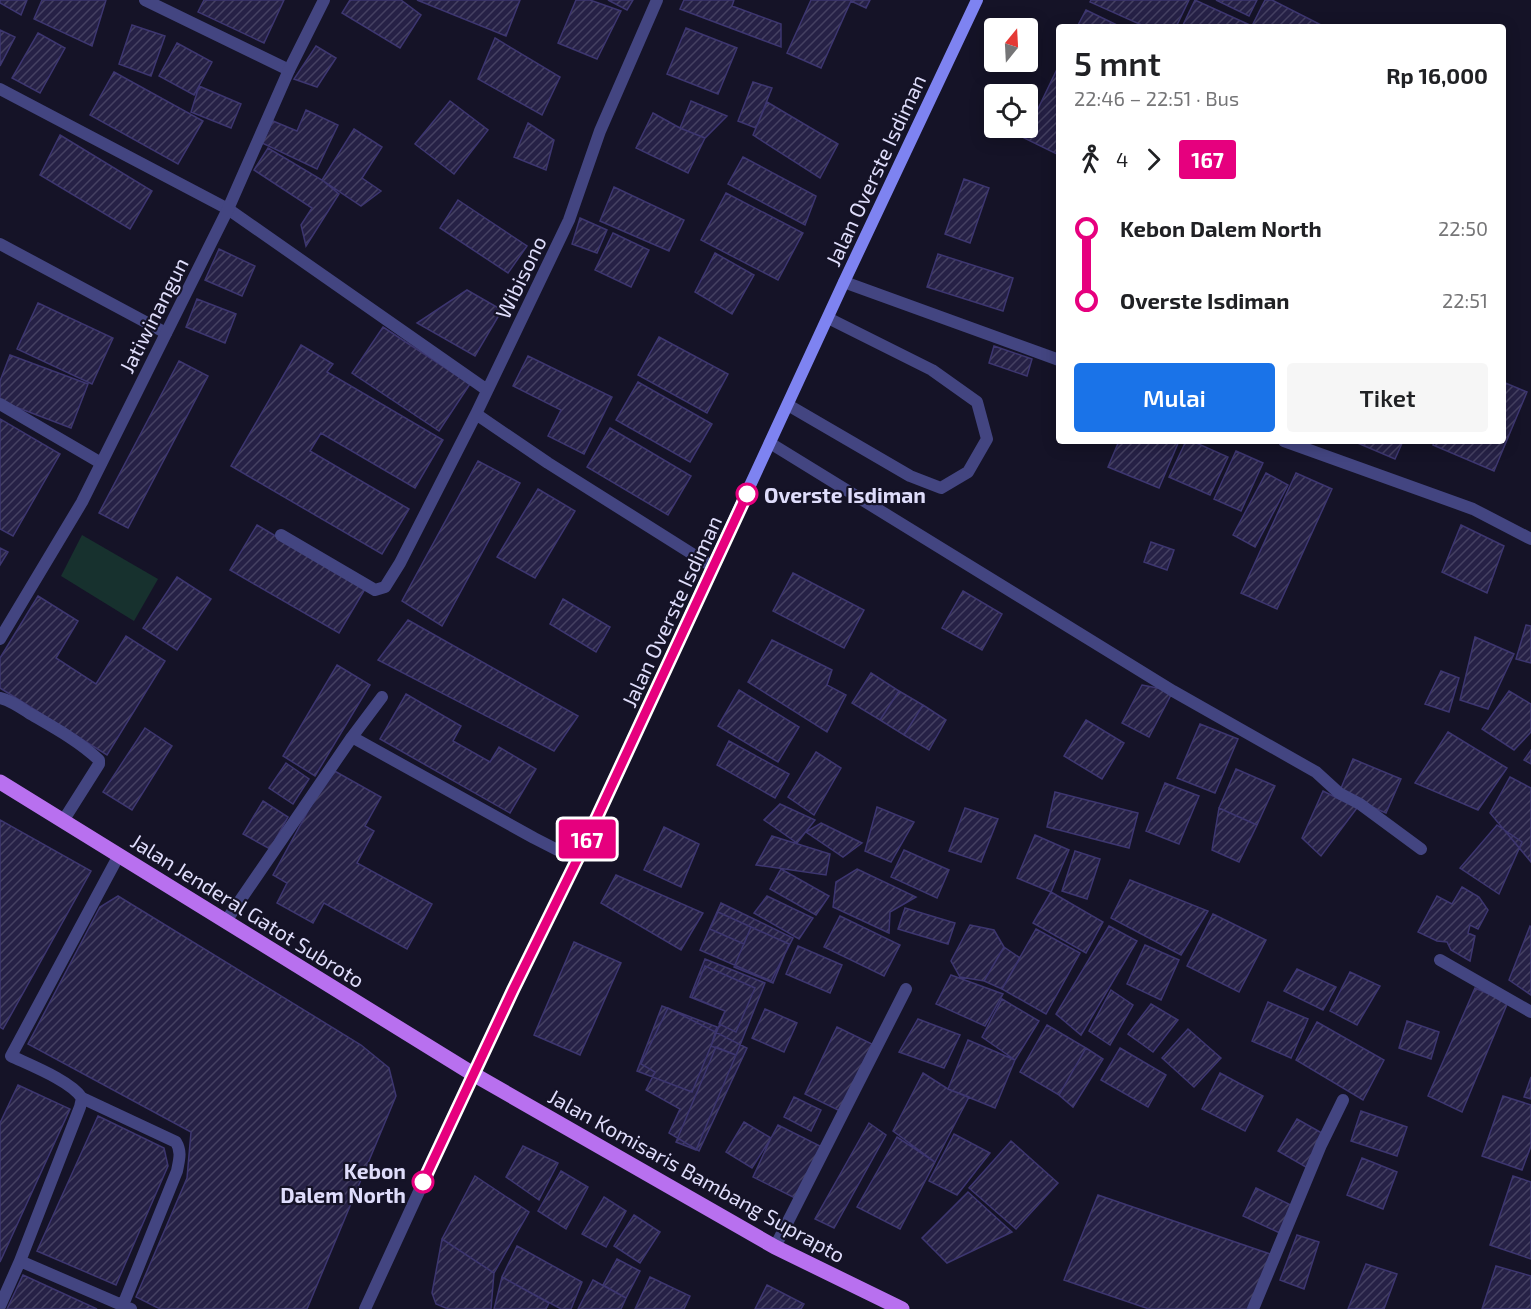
<!DOCTYPE html>
<html lang="id">
<head>
<meta charset="utf-8">
<style>
  :root { --surface:#fff; --page:#f6f6f6; --text:#202124; --muted:#757577; --accent:#1a73e8 }
  body { margin:0; font-family:"Exo 2",sans-serif; background:var(--page); color:var(--text); height:100vh; display:flex; flex-direction:column; font-size:22px; white-space:nowrap }
  * { box-sizing:border-box; margin:0 }
  p { font-size:20px; color:var(--muted) }
  .icon { flex:none; width:33px; height:33px; fill:none; stroke:currentColor; stroke-width:2; stroke-linecap:round; stroke-linejoin:round }
  .map { position:relative; flex:1; overflow:hidden }
  .side { position:absolute; left:1056px; top:24px; width:450px; height:420px; display:flex; flex-direction:column; background:var(--surface); border-radius:6px; box-shadow:0 3px 15px #0003 }
  .side>* { flex:none }
  .badge { padding:0 12px; border-radius:4px; font-size:21px; line-height:39px }
  .needle { width:39px; rotate:18deg }
  .fabs { position:absolute; left:984px; top:18px; display:grid; gap:12px }
  .fabs a { display:grid; place-items:center; width:54px; height:54px; border-radius:6px; background:var(--surface); box-shadow:0 3px 15px #0003; font-size:30px }
  .map>.badge { position:absolute; translate:-50% -50%; box-shadow:0 0 0 3px #fff }
  .legs { display:flex; align-items:center; gap:9px; height:66px; padding:0 18px; font-size:20px }
  .legs p { margin-inline-start:auto }
  .summary { display:flex; align-items:center; justify-content:space-between; height:102px; padding:0 18px }
  h1 { font-size:33px; font-weight:600; line-height:45px }
  .action { display:flex; gap:12px; margin-top:auto; padding:12px 18px }
  .action a { flex:1; height:69px; border-radius:6px; background:var(--accent); color:#fff; font-size:24px; font-weight:600; line-height:69px; text-align:center }
  .action a+a { background:var(--page); color:var(--text) }
  ul { padding:0 18px; list-style:none }
  li { display:flex; align-items:center; gap:21px; height:72px; font-size:22px }
  li i { display:grid; place-items:center; width:9px; height:100%; margin:0 8px; background:currentColor }
  li i::after { content:''; width:15px; height:15px; margin:-8px; border:4px solid; border-radius:50%; background:var(--surface) }
  li p { margin-inline-start:auto }
  li:first-child i { background:linear-gradient(#0000 50%,currentColor 0) }
  li:last-child i { background:linear-gradient(currentColor 50%,#0000 0) }
  .map>svg:first-child { display:block }
</style>
</head>
<body>
<div class="map">
<svg width="1531" height="1309" viewBox="0 0 1531 1309">
  <defs>
    <pattern id="building-hatch" width="6" height="6" patternUnits="userSpaceOnUse" patternTransform="scale(1.5)"><rect width="6" height="6" fill="#262146"/><path d="M-1 1l2-2M0 6l6-6M5 7l2-2" fill="none" stroke="#454162"/></pattern>
  </defs>
  <rect width="100%" height="100%" fill="#151327"/>
  <path fill="#17312e" d="M 82,535 L 158,579 L 134,621 L 61,576 Z"/>
  <path fill="url(#building-hatch)" stroke="#3d3670" stroke-width="1.5" d="M 0,0 L 27,0 L 21,15 L 0,3 Z
    M 42,0 L 106,0 L 92,46 L 34,19 Z
    M 204,0 L 284,0 L 264,43 L 198,12 Z
    M 350,0 L 401,0 L 421,15 L 400,48 L 342,13 Z
    M 417,0 L 520,0 L 506,36 Z
    M 576,0 L 590,0 L 621,11 L 597,59 L 558,43 Z
    M 608,0 L 633,0 L 627,10 Z
    M 684,0 L 734,0 L 732,6 L 781,24 L 781,47 L 680,9 Z
    M 811,0 L 870,0 L 866,8 L 851,1 L 821,68 L 787,53 Z
    M 1091,0 L 1189,0 L 1176,27 L 1146,27 L 1090,2 Z
    M 1195,0 L 1252,26 L 1254,27 L 1182,27 Z
    M 1216,0 L 1257,0 L 1249,16 Z
    M 1265,0 L 1272,0 L 1325,27 L 1254,27 L 1252,26 Z
    M 1086,10 L 1121,27 L 1077,27 Z
    M 132,25 L 165,36 L 151,76 L 119,64 Z
    M 686,28 L 737,48 L 718,94 L 667,74 Z
    M 0,30 L 15,37 L 0,66 Z
    M 38,33 L 65,48 L 40,93 L 12,78 Z
    M 495,38 L 560,77 L 542,115 L 478,79 Z
    M 177,43 L 212,62 L 194,95 L 159,76 Z
    M 316,46 L 336,58 L 317,87 L 294,79 Z
    M 1059,65 L 1059,155 L 1024,138 Z
    M 114,72 L 203,121 L 178,164 L 90,115 Z
    M 753,82 L 772,88 L 756,128 L 738,121 Z
    M 199,86 L 241,104 L 231,128 L 191,112 Z
    M 450,101 L 488,130 L 454,174 L 415,144 Z
    M 691,101 L 727,116 L 705,138 L 680,128 Z
    M 767,102 L 838,144 L 820,178 L 753,135 Z
    M 306,110 L 338,125 L 317,169 L 262,143 L 273,121 L 297,131 Z
    M 653,113 L 680,128 L 705,138 L 688,173 L 636,148 Z
    M 528,123 L 554,140 L 546,170 L 514,157 Z
    M 354,129 L 382,147 L 362,178 L 381,191 L 361,206 L 322,180 Z
    M 60,135 L 152,191 L 130,229 L 40,175 Z
    M 268,148 L 322,180 L 339,194 L 306,246 L 301,225 L 312,208 L 254,170 Z
    M 743,157 L 816,196 L 805,225 L 728,184 Z
    M 964,179 L 989,188 L 970,243 L 945,234 Z
    M 614,187 L 684,220 L 669,251 L 600,221 Z
    M 726,193 L 803,233 L 778,280 L 701,240 Z
    M 458,200 L 527,246 L 508,273 L 440,228 Z
    M 580,218 L 607,230 L 597,253 L 572,244 Z
    M 613,233 L 649,250 L 631,287 L 595,270 Z
    M 219,249 L 255,266 L 242,296 L 205,280 Z
    M 715,253 L 754,275 L 732,314 L 695,292 Z
    M 938,254 L 1013,278 L 1003,311 L 927,287 Z
    M 467,290 L 502,310 L 475,356 L 417,323 Z
    M 197,299 L 236,314 L 225,343 L 186,327 Z
    M 38,303 L 113,338 L 92,384 L 17,349 Z
    M 383,327 L 470,384 L 439,431 L 352,373 Z
    M 659,337 L 728,374 L 707,413 L 638,375 Z
    M 301,345 L 333,364 L 327,372 L 443,440 L 415,488 L 321,433 L 310,451 L 409,509 L 382,554 L 231,466 Z
    M 994,346 L 1032,359 L 1027,376 L 989,363 Z
    M 10,355 L 88,384 L 71,428 L 0,401 L 0,381 Z
    M 528,356 L 612,397 L 584,454 L 548,436 L 561,410 L 513,386 Z
    M 179,361 L 208,376 L 128,528 L 99,513 Z
    M 638,382 L 712,424 L 690,462 L 616,420 Z
    M 1503,382 L 1527,392 L 1494,471 L 1433,445 L 1434,441 L 1503,441 Z
    M 0,419 L 60,454 L 13,536 L 0,529 Z
    M 610,428 L 691,476 L 668,515 L 587,467 Z
    M 1119,441 L 1179,441 L 1159,488 L 1108,467 Z
    M 1186,441 L 1192,441 L 1228,457 L 1210,495 L 1169,477 Z
    M 1353,441 L 1403,441 L 1395,459 Z
    M 1236,451 L 1263,463 L 1241,511 L 1214,499 Z
    M 478,461 L 520,483 L 442,626 L 402,601 Z
    M 1266,473 L 1288,485 L 1255,547 L 1233,535 Z
    M 1296,473 L 1332,489 L 1277,609 L 1241,593 Z
    M 538,489 L 575,511 L 535,578 L 497,557 Z
    M 257,525 L 365,589 L 339,633 L 230,570 Z
    M 1461,525 L 1504,546 L 1487,593 L 1442,572 Z
    M 1151,542 L 1174,550 L 1167,570 L 1144,562 Z
    M 0,548 L 8,552 L 0,565 Z
    M 793,573 L 864,610 L 844,648 L 773,611 Z
    M 177,577 L 211,599 L 177,650 L 143,628 Z
    M 963,591 L 1002,614 L 982,650 L 942,628 Z
    M 38,596 L 78,621 L 56,658 L 96,684 L 126,636 L 165,661 L 107,755 L 0,688 L 0,658 Z
    M 563,599 L 610,627 L 596,652 L 550,624 Z
    M 408,620 L 578,716 L 554,751 L 378,660 Z
    M 1526,625 L 1531,626 L 1531,663 L 1516,659 Z
    M 1475,637 L 1514,654 L 1488,709 L 1460,700 Z
    M 772,640 L 832,670 L 827,685 L 846,695 L 827,732 L 748,682 Z
    M 337,665 L 370,685 L 315,776 L 283,756 Z
    M 1441,671 L 1459,678 L 1449,712 L 1425,704 Z
    M 871,673 L 899,691 L 880,720 L 852,703 Z
    M 1142,685 L 1173,691 L 1149,737 L 1122,723 Z
    M 739,690 L 799,727 L 778,762 L 718,726 Z
    M 899,691 L 923,705 L 904,735 L 880,720 Z
    M 1509,691 L 1531,704 L 1531,732 L 1514,750 L 1482,729 Z
    M 406,694 L 461,726 L 453,741 L 490,762 L 499,747 L 536,769 L 510,813 L 380,739 Z
    M 923,705 L 946,720 L 929,750 L 904,735 Z
    M 1086,720 L 1124,743 L 1102,779 L 1064,756 Z
    M 1200,724 L 1238,739 L 1215,793 L 1177,778 Z
    M 145,728 L 172,746 L 132,810 L 103,792 Z
    M 1448,732 L 1507,768 L 1478,810 L 1415,783 Z
    M 729,741 L 789,774 L 775,798 L 717,765 Z
    M 1531,750 L 1531,764 L 1524,760 Z
    M 816,752 L 841,768 L 814,815 L 788,797 Z
    M 1353,759 L 1401,779 L 1386,813 L 1339,793 Z
    M 286,763 L 309,779 L 293,804 L 269,788 Z
    M 331,769 L 381,797 L 365,826 L 374,831 L 357,863 L 432,904 L 407,949 L 324,903 L 313,923 L 277,903 L 287,883 L 273,875 Z
    M 1236,769 L 1275,786 L 1257,825 L 1219,808 Z
    M 1510,777 L 1531,788 L 1531,862 L 1490,813 Z
    M 1165,783 L 1199,796 L 1179,844 L 1146,831 Z
    M 1323,791 L 1341,800 L 1360,804 L 1321,856 L 1302,838 Z
    M 1055,792 L 1138,813 L 1129,848 L 1047,827 Z
    M 263,801 L 288,817 L 270,849 L 243,834 Z
    M 780,804 L 815,820 L 797,843 L 764,820 Z
    M 877,807 L 914,822 L 891,862 L 865,851 Z
    M 965,808 L 998,819 L 981,862 L 949,851 Z
    M 1219,808 L 1257,825 L 1239,862 L 1212,850 Z
    M 0,820 L 91,871 L 3,1029 L 0,1027 Z
    M 821,823 L 862,843 L 843,857 L 806,832 Z
    M 1497,825 L 1522,842 L 1499,894 L 1460,868 Z
    M 664,827 L 699,844 L 681,887 L 644,870 Z
    M 1035,835 L 1069,850 L 1051,892 L 1017,878 Z
    M 772,836 L 830,854 L 826,875 L 756,865 Z
    M 904,850 L 949,870 L 937,898 L 891,877 Z
    M 1075,851 L 1100,859 L 1087,899 L 1062,891 Z
    M 781,869 L 829,896 L 816,915 L 770,889 Z
    M 857,869 L 916,897 L 890,912 L 889,933 L 833,907 L 836,882 Z
    M 616,875 L 703,913 L 681,950 L 601,903 Z
    M 1130,880 L 1208,911 L 1181,955 L 1111,918 Z
    M 1462,887 L 1479,897 L 1488,910 L 1478,929 L 1470,925 L 1468,933 L 1475,936 L 1470,961 L 1451,950 L 1447,942 L 1437,941 L 1418,932 L 1437,896 L 1452,904 Z
    M 1051,892 L 1103,922 L 1086,953 L 1033,923 Z
    M 118,896 L 361,1045 L 389,1068 L 396,1096 L 307,1309 L 160,1309 L 136,1297 L 187,1178 L 191,1132 L 28,1044 L 100,907 Z
    M 767,896 L 813,918 L 799,939 L 754,913 Z
    M 721,903 L 793,938 L 771,981 L 700,950 Z
    M 905,908 L 955,923 L 948,944 L 898,929 Z
    M 718,912 L 751,927 L 744,944 L 710,929 Z
    M 1213,914 L 1266,940 L 1239,992 L 1187,966 Z
    M 840,916 L 900,945 L 884,976 L 824,947 Z
    M 970,925 L 994,930 L 1004,947 L 984,981 L 960,977 L 951,961 Z
    M 1109,926 L 1137,941 L 1081,1035 L 1056,1014 Z
    M 1530,926 L 1531,927 L 1531,995 L 1509,980 Z
    M 751,927 L 789,944 L 773,983 L 734,967 Z
    M 1036,929 L 1080,953 L 1046,1014 L 1002,989 Z
    M 574,942 L 621,963 L 580,1055 L 534,1035 Z
    M 1145,945 L 1179,960 L 1161,1000 L 1127,984 Z
    M 798,946 L 842,965 L 830,993 L 786,974 Z
    M 1004,947 L 1020,958 L 1002,989 L 984,981 Z
    M 705,959 L 765,983 L 736,1055 L 711,1046 L 725,1011 L 690,997 Z
    M 705,966 L 755,988 L 736,1032 L 719,1024 L 725,1011 L 692,997 Z
    M 1297,969 L 1336,987 L 1323,1010 L 1284,991 Z
    M 1350,972 L 1380,986 L 1357,1025 L 1330,1011 Z
    M 951,975 L 1003,994 L 985,1026 L 936,1004 Z
    M 1475,988 L 1508,1002 L 1462,1112 L 1428,1096 Z
    M 1111,990 L 1133,1005 L 1110,1045 L 1089,1031 Z
    M 1002,999 L 1039,1021 L 1015,1060 L 982,1037 Z
    M 1268,1002 L 1308,1019 L 1291,1058 L 1252,1041 Z
    M 1151,1004 L 1178,1020 L 1153,1052 L 1128,1034 Z
    M 662,1006 L 717,1027 L 711,1046 L 692,1092 L 637,1071 Z
    M 668,1008 L 747,1048 L 699,1151 L 669,1133 L 680,1109 L 646,1090 L 655,1072 L 641,1064 Z
    M 765,1009 L 797,1023 L 784,1052 L 752,1038 Z
    M 918,1019 L 960,1035 L 944,1068 L 899,1052 Z
    M 1407,1021 L 1439,1032 L 1431,1059 L 1399,1048 Z
    M 1317,1022 L 1384,1060 L 1363,1100 L 1296,1060 Z
    M 1047,1025 L 1086,1048 L 1059,1095 L 1020,1072 Z
    M 837,1027 L 872,1044 L 840,1111 L 805,1094 Z
    M 1188,1029 L 1221,1058 L 1194,1087 L 1162,1058 Z
    M 968,1040 L 1015,1060 L 995,1108 L 948,1089 Z
    M 716,1047 L 736,1055 L 696,1150 L 676,1142 Z
    M 1086,1048 L 1103,1059 L 1073,1107 L 1059,1095 Z
    M 1120,1048 L 1166,1075 L 1148,1107 L 1101,1080 Z
    M 923,1073 L 948,1089 L 969,1097 L 935,1162 L 893,1131 Z
    M 1220,1073 L 1263,1096 L 1245,1131 L 1202,1109 Z
    M 1531,1077 L 1531,1099 L 1524,1097 Z
    M 18,1085 L 70,1109 L 0,1262 L 0,1123 Z
    M 1503,1096 L 1531,1105 L 1531,1146 L 1522,1170 L 1482,1156 Z
    M 794,1097 L 821,1110 L 811,1131 L 784,1117 Z
    M 1361,1111 L 1407,1127 L 1397,1156 L 1351,1141 Z
    M 98,1116 L 164,1148 L 168,1166 L 116,1285 L 37,1251 Z
    M 1297,1119 L 1329,1137 L 1311,1170 L 1278,1151 Z
    M 744,1122 L 771,1138 L 752,1168 L 726,1152 Z
    M 869,1123 L 886,1135 L 834,1228 L 815,1219 Z
    M 778,1125 L 822,1147 L 797,1199 L 753,1177 L 771,1138 Z
    M 954,1134 L 990,1153 L 957,1195 L 929,1181 Z
    M 897,1137 L 935,1162 L 900,1229 L 857,1207 Z
    M 1011,1141 L 1058,1183 L 1016,1229 L 969,1188 Z
    M 523,1146 L 558,1163 L 539,1200 L 506,1177 Z
    M 1362,1158 L 1397,1172 L 1383,1209 L 1347,1195 Z
    M 561,1171 L 588,1187 L 566,1229 L 538,1211 Z
    M 475,1176 L 529,1212 L 494,1273 L 442,1239 Z
    M 1513,1176 L 1531,1182 L 1531,1259 L 1490,1245 Z
    M 1256,1188 L 1295,1207 L 1282,1234 L 1243,1216 Z
    M 968,1192 L 1012,1232 L 947,1263 L 922,1238 Z
    M 1098,1195 L 1276,1256 L 1257,1309 L 1149,1309 L 1064,1280 Z
    M 604,1197 L 626,1211 L 606,1247 L 582,1234 Z
    M 634,1215 L 660,1232 L 640,1263 L 614,1246 Z
    M 1297,1235 L 1319,1242 L 1304,1289 L 1280,1280 Z
    M 442,1239 L 494,1273 L 491,1309 L 448,1309 L 436,1304 L 432,1293 Z
    M 517,1246 L 582,1282 L 571,1309 L 561,1309 L 502,1277 Z
    M 617,1259 L 640,1271 L 626,1298 L 603,1285 Z
    M 1366,1264 L 1397,1274 L 1384,1309 L 1348,1309 Z
    M 1496,1266 L 1531,1276 L 1531,1309 L 1482,1309 Z
    M 23,1275 L 97,1309 L 7,1309 Z
    M 502,1277 L 549,1303 L 546,1309 L 494,1309 Z
    M 650,1277 L 690,1296 L 684,1309 L 635,1309 Z
    M 593,1280 L 626,1298 L 621,1309 L 578,1309 Z
    M 767,1285 L 804,1304 L 801,1309 L 755,1309 Z"/>
  <g fill="none" stroke-linecap="round" stroke-linejoin="round">
    <path stroke="#434581" stroke-width="12" d="M 788,405 L 910,476 L 941,488 L 968,472 L 987,439 L 977,402 L 932,370 L 828,318
      M 0,698 C 10,700 20,707 29,713 C 53,727 79,741 99,760 L 99,764 L 63,821
      M 352,737 L 534,838 L 577,860
      M 226,921 L 352,737 L 382,697
      M 82,1098 L 176,1142 C 182,1152 179,1160 177,1171 L 123,1305
      M 20,1261 L 131,1309
      M 0,1306 L 20,1261 L 80,1107 L 82,1098 C 71,1081 30,1065 11,1056 L 119,855"/>
    <path stroke="#434581" stroke-width="12" d="M 145,0 L 289,70
      M 0,89 L 228,209 L 487,390
      M 0,244 L 166,333
      M 844,282 L 1059,360
      M 0,404 L 101,463
      M 476,414 L 548,463 L 713,567
      M 1284,441 L 1473,509 L 1531,539
      M 770,443 L 1173,691 L 1316,772 L 1339,793 L 1360,804 L 1421,849
      M 281,535 L 375,590 L 385,587 L 400,563 L 476,414 L 569,220 L 600,131 L 657,0
      M 1440,960 L 1531,1012
      M 775,1247 L 906,989
      M 1253,1309 L 1321,1145 L 1343,1100"/>
    <path stroke="#434581" stroke-width="12" d="M 0,639 L 82,502 L 228,209 L 289,70 L 324,0
      M 365,1309 L 473,1074"/>
    <path stroke="#7e83f1" stroke-width="12" d="M 473,1074 L 513,990 L 577,860 L 844,282 L 977,0"/>
    <path stroke="#b870ef" stroke-width="15" d="M 0,782 L 473,1074 L 775,1247 L 902,1309"/>
  </g>
  <g fill="none" stroke-linecap="round" stroke-linejoin="round">
    <defs>
      <path id="line-1" d="M 423,1182 L 513,990 L 577,860 L 747,494"/>
    </defs>
    <use href="#line-1" stroke="#fff" stroke-width="14"/>
    <use href="#line-1" stroke="#e6007e" stroke-width="9"/>
  </g>
  <g fill="#fff" stroke="#e6007e" stroke-width="3">
    <circle cx="747" cy="494" r="10"/>
    <circle cx="423" cy="1182" r="10"/>
  </g>
  <g text-anchor="middle" dominant-baseline="central" stroke-width="4.5" stroke-linejoin="round" paint-order="stroke">
    <g font-size="21" fill="#dfddfb" stroke="#151327">
      <text transform="translate(875 170) rotate(-65)">Jalan Overste Isdiman</text>
      <text transform="translate(520 277) rotate(-64)">Wibisono</text>
      <text transform="translate(153 315) rotate(-63)">Jatiwinangun</text>
      <text transform="translate(671 611) rotate(-65)">Jalan Overste Isdiman</text>
      <text transform="translate(248 910) rotate(32)">Jalan Jenderal Gatot Subroto</text>
      <text transform="translate(697 1175) rotate(29)">Jalan Komisaris Bambang Suprapto</text>
    </g>
    <g font-size="21" font-weight="bold" fill="#dfddfb" stroke="#151327" text-anchor="start">
      <text x="764" y="494">Overste Isdiman</text>
      <text x="406" y="1170" text-anchor="end">Kebon<tspan x="406" dy="24">Dalem North</tspan></text>
    </g>
  </g>
</svg>
<div class="fabs">
<a><svg class="needle" viewBox="-14 -14 28 28"><path d="M0-13l5 13h-10z" fill="#e53935"/><path d="M0 13l5-13h-10z" fill="#757577"/></svg></a>
<a><svg class="icon" aria-label="locate" viewBox="0 0 24 24"><circle cx="12" cy="12" r="6"/><path d="M12 2v4M12 18v4M2 12h4M18 12h4"/></svg></a>
</div>
<b class="badge" style="left:587px;top:839px;background:#e6007e;color:#fff">167</b>
<section class="side">
<div class="summary"><div><h1>5 mnt</h1><p>22:46 – 22:51 · Bus</p></div><b>Rp 16,000</b></div>
<div class="legs"><svg class="icon" aria-label="walk" viewBox="0 0 24 24"><circle cx="13" cy="4" r="2"/><path d="M13 8l-2 6 4 7M11 14l-3 7M7 12l3-4h3l4 4"/></svg>4<svg class="icon" aria-label="forward" viewBox="0 0 24 24"><path d="M9 5l7 7-7 7"/></svg><b class="badge" style="background:#e6007e;color:#fff">167</b></div>
<ul>
<li><i style="color:#e6007e"></i><b>Kebon Dalem North</b><p>22:50</p></li>
<li><i style="color:#e6007e"></i><b>Overste Isdiman</b><p>22:51</p></li>
</ul>
<div class="action"><a>Mulai</a><a>Tiket</a></div>
</section>
</div>
</body>
</html>
